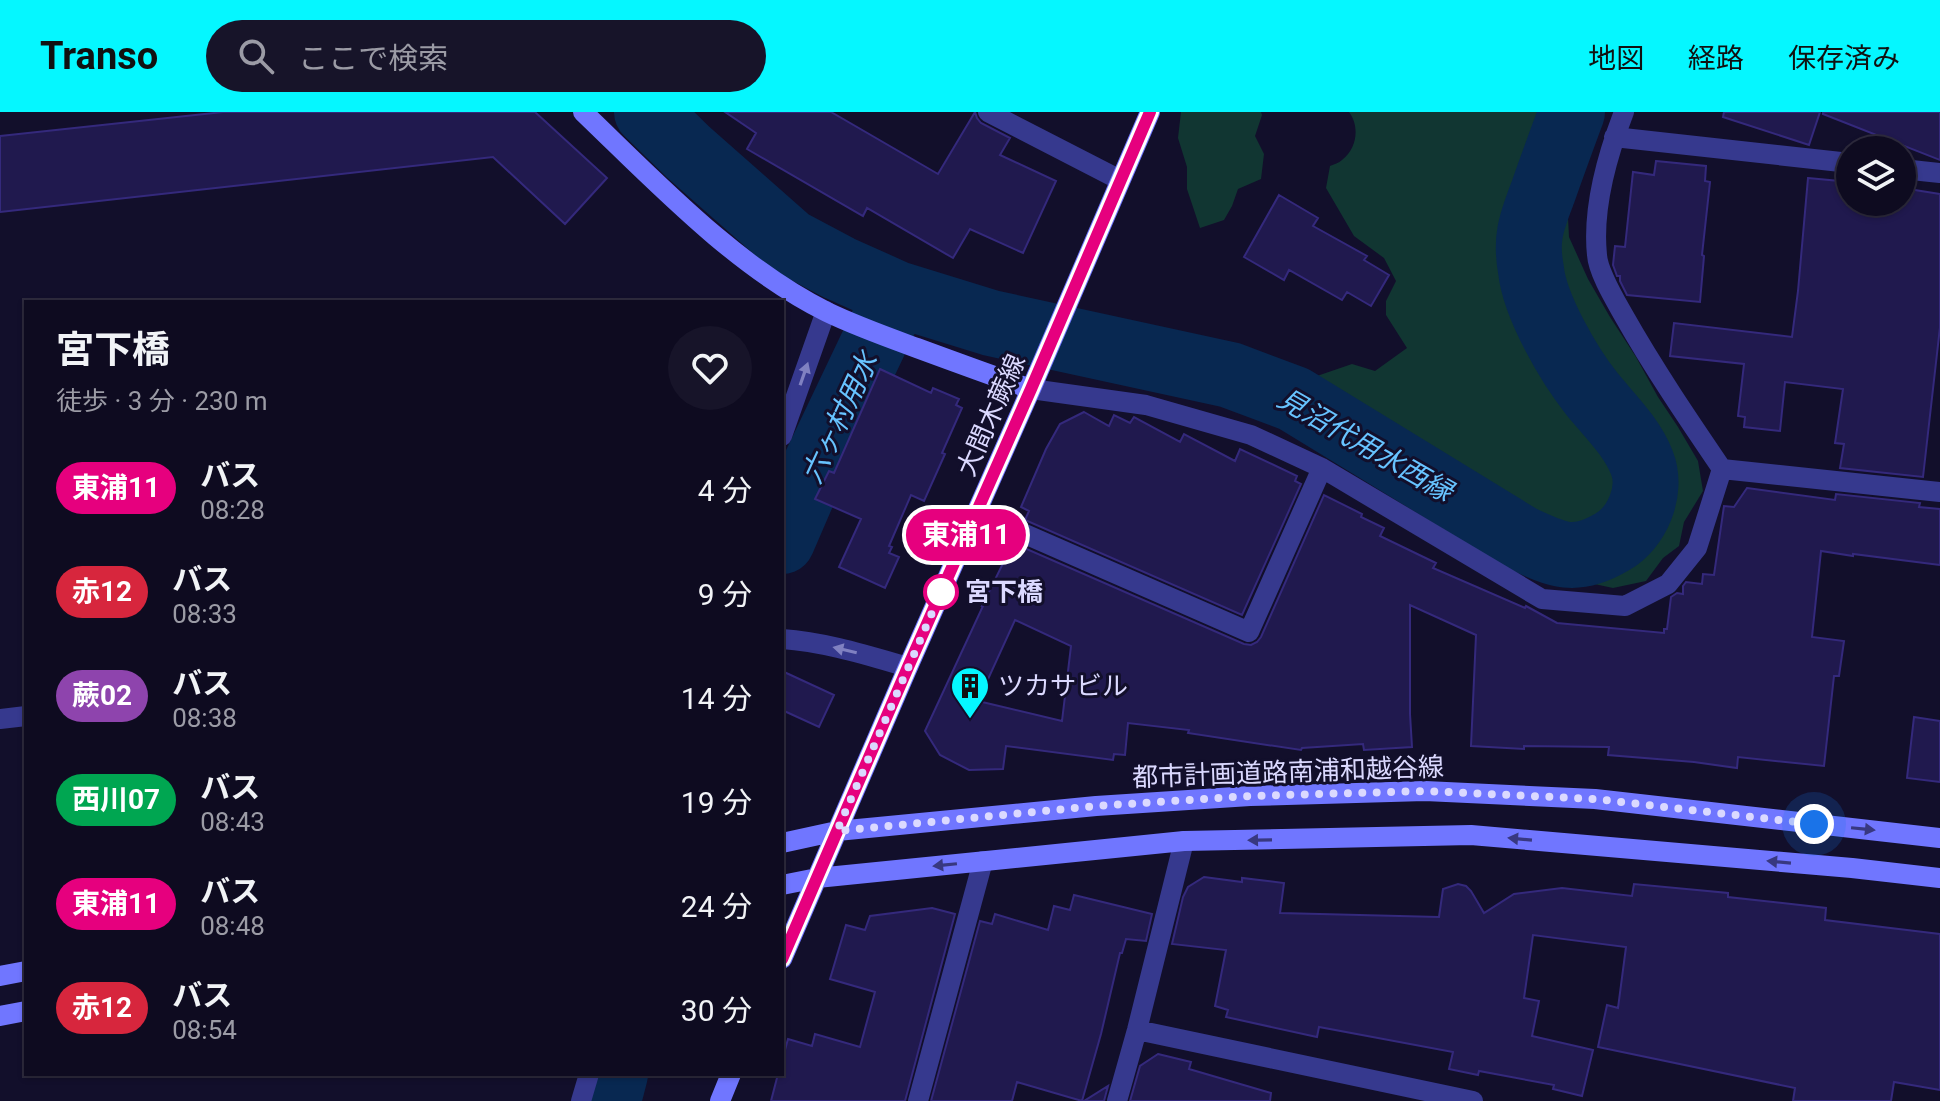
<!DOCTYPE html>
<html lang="ja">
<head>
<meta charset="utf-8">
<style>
  :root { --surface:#0e0b20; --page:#171429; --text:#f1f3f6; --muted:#9b9ba5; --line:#2e2b3e; --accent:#05f7ff }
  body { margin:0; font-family:Roboto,"Noto Sans JP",sans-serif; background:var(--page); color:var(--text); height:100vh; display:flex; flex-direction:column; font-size:30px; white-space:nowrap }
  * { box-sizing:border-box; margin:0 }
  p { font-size:26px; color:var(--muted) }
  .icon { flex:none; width:44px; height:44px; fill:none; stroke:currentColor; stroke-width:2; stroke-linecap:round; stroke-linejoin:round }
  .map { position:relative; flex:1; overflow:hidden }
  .sheet { position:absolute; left:24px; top:188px; width:760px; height:776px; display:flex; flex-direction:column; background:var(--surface); border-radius:0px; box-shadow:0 2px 6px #0004,0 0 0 2px var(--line) }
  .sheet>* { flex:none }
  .badge { padding:0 16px; border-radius:26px; font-size:28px; line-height:52px }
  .fabs { position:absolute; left:1836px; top:24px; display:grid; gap:16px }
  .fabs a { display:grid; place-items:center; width:80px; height:80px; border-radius:50%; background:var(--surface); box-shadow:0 2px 6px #0004,0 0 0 2px var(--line); font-size:40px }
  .you { position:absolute; width:40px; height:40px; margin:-20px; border:6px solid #fff; border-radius:50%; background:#1a73e8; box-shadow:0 0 0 12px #1a73e833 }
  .map>.badge { position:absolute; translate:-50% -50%; box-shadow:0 0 0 4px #fff }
  .round { display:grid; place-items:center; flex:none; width:84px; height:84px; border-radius:42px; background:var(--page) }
  .summary { display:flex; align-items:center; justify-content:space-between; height:136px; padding:0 32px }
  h1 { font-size:38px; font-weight:700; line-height:60px }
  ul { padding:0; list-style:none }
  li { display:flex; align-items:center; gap:24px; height:104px; padding:0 32px }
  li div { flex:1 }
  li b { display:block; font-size:30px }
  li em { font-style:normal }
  li .badge { min-width:88px; font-weight:700; text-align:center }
  header { display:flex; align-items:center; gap:48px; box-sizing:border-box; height:112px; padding:0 40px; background:var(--accent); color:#111 }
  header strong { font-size:38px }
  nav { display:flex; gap:44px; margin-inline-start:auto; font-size:28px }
  .search { width:560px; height:72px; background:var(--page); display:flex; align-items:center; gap:20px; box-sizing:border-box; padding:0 28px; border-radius:44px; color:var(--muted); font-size:30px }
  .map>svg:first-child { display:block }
</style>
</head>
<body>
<header>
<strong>Transo</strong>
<div class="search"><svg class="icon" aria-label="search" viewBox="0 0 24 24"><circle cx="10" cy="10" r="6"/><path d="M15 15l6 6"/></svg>ここで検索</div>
<nav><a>地図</a><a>経路</a><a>保存済み</a></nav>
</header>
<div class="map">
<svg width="1940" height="989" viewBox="0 0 1940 989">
  <rect width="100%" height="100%" fill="#120f2b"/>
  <path fill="#113632" d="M 1181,0 L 1261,0 L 1262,3 L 1255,24 L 1264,42 L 1261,67 L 1238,77 L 1232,94 L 1224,108 L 1200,116 L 1187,77 L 1187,55 L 1178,26 Z
    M 1349,0 L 1594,0 L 1594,19 L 1575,48 L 1567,86 L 1569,125 L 1588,167 L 1610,205 L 1636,245 L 1658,285 L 1678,315 L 1698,349 L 1703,379 L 1684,410 L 1679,434 L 1663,446 L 1646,469 L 1613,476 L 1552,463 L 1511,438 L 1478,415 L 1399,371 L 1363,353 L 1317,315 L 1292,304 L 1283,293 L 1289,267 L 1317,264 L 1352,252 L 1375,259 L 1407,236 L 1386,203 L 1386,189 L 1396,169 L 1384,146 L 1354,124 L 1326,76 L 1330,54 C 1334,52 1339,51 1342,48 C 1357,37 1360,14 1349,0 Z"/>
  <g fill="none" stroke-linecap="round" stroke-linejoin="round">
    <path stroke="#082851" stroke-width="66" d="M 647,0 L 688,40 L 790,130 L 839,156 L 897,182 L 991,211 L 1230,263 L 1294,287 L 1521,426 C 1557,443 1575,452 1612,430 C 1637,416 1653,379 1642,351 C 1632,325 1610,304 1592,282 C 1569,253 1535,195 1531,158 C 1529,147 1528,132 1530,121 C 1532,108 1538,93 1543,80 C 1552,54 1562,27 1572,0
      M 782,429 L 807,371 L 897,182
      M 608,989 L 615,962"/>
  </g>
  <path fill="#20194e" stroke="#34297c" stroke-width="2" fill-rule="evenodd" d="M 223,0 L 535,0 L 607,66 L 565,112 L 493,45 L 0,100 L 0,24 Z
    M 725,0 L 831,0 L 938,62 L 975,0 L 977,6 L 981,11 L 1010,26 L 1000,43 L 1056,69 L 1023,141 L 970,117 L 953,146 L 867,96 L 863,104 L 747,37 L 756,21 Z
    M 1724,0 L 1820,0 L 1809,33 L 1723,5 Z
    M 1823,0 L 1940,0 L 1940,48 L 1823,2 Z
    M 1656,49 L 1706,54 L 1705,69 L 1710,70 L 1702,143 L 1704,144 L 1700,190 L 1627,183 L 1620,169 L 1620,164 L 1617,164 L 1613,153 L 1615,134 L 1625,135 L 1633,60 L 1654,63 Z
    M 1808,66 L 1850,70 L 1850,90 L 1902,90 L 1902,76 L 1940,82 L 1940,215 L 1923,365 L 1840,356 L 1844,332 L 1835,331 L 1843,277 L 1785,270 L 1780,319 L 1744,315 L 1745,305 L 1738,304 L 1744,252 L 1670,244 L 1674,211 L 1792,225 L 1798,179 Z
    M 1279,83 L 1318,106 L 1313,114 L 1367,144 L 1364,148 L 1389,163 L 1371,194 L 1347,180 L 1342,188 L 1289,158 L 1284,168 L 1244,145 Z
    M 880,257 L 931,281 L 933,276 L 959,287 L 956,293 L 962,296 L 942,341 L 945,342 L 924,389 L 911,383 L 889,434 L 892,435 L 889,441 L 899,445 L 885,476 L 839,455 L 861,407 L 815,387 L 829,359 L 834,361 Z
    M 1084,300 L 1109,314 L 1114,303 L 1130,311 L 1134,305 L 1180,330 L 1184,322 L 1235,349 L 1240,337 L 1297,364 L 1295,369 L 1301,372 L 1242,503 L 1025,408 L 1029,399 L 1021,395 L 1046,337 L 1060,312 Z
    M 1747,376 L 1835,388 L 1836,382 L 1920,391 L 1919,395 L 1940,397 L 1940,453 L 1853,442 L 1853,444 L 1821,439 L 1812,525 L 1844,529 L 1839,564 L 1834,564 L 1824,654 L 1738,645 L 1737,656 L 1694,650 L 1608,643 L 1609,635 L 1524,634 L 1524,637 L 1471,634 L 1476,523 L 1410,493 L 1410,602 L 1412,635 L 1364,638 L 1363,632 L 1302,636 L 1301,638 L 1188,621 L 1189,618 L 1128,611 L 1125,643 L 1114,642 L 1113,648 L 1006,634 L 1003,657 L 969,658 L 940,643 L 925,619 L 983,494 L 982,494 L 1013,431 L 1244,532 L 1251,533 L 1257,530 L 1261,525 L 1324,383 L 1362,402 L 1361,405 L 1384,416 L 1380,424 L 1436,451 L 1433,456 L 1525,496 L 1526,494 L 1557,511 L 1664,521 L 1664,517 L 1667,517 L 1671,485 L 1677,481 L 1683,482 L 1683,474 L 1686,470 L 1702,472 L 1703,462 L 1714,463 L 1724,394 L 1734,395 ZM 1015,508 L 1071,534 L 1062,609 L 978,589 Z
    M 782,559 L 834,583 L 819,615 L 782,598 Z
    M 1914,605 L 1940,609 L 1940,670 L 1907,666 Z
    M 1204,765 L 1242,770 L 1242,766 L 1284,771 L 1280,801 L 1439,805 L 1443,777 L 1458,772 L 1466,774 L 1471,779 L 1484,801 L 1514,782 L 1562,776 L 1632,784 L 1634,772 L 1728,781 L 1728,785 L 1826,796 L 1825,808 L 1940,822 L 1940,978 L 1894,970 L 1891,989 L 1793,989 L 1795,976 L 1598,935 L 1607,893 L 1618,896 L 1626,835 L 1533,823 L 1524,886 L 1539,889 L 1532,924 L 1593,938 L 1582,984 L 1553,977 L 1554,973 L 1479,959 L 1478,963 L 1449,957 L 1453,940 L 1319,915 L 1317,925 L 1226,905 L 1228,898 L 1215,894 L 1226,838 L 1172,832 L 1183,785 L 1188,775 Z
    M 1074,783 L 1152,802 L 1146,829 L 1126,827 L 1122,841 L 1120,841 L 1101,922 L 1082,989 L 1017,970 L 1012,989 L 931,989 L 980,809 L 992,812 L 995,802 L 1048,818 L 1054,794 L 1070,798 Z
    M 932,796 L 955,802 L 905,989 L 771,989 L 778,962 L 782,962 L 782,949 L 788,927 L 812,934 L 815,922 L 860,935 L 875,880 L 830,867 L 846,813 L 865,818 L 870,804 Z
    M 1158,942 L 1191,950 L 1189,957 L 1271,981 L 1270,989 L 1130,989 L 1140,954 Z
    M 1108,974 L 1104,989 L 1084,989 Z"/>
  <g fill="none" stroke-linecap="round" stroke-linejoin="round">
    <path stroke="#36398e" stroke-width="20" d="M 988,0 L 1120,68
      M 1614,25 L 1850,51
      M 1902,57 L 1940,61
      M 1031,277 L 1146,293 L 1251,323 L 1322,356 L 1542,487 L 1625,494 L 1668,472 L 1697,436 L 1722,357 C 1688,307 1654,257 1624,204 C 1615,188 1598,160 1597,143 C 1592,95 1607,44 1624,0
      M 782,324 L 826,199
      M 1722,357 L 1940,380
      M 977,401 L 1249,520 L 1322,356
      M 782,527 C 825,530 866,543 908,555
      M 0,607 L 26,604
      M 1137,918 L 1473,989
      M 581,989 L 589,962
      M 918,989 L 983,749
      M 1117,989 L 1137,918 L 1184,729"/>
    <path stroke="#7076ff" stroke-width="20" d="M 583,0 C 656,70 736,155 827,200 C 856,214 887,225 917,236 C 955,250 993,264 1031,277
      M 782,731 L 837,719 L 1096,694 L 1250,684 L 1425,679 L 1595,687 L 1940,726
      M 782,773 L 817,766 L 1184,729 L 1471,723 L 1852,756 L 1940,766
      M 782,847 L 908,555 L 1031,277 L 1150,0
      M 0,864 L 26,859
      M 0,904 L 26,899
      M 720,989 L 731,962"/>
  </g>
  <defs><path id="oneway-solid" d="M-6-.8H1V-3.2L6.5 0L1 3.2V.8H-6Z" transform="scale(2)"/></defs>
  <g fill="#8081c1">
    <use href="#oneway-solid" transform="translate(804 262) rotate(-71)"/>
    <use href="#oneway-solid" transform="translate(845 538) rotate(-167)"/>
  </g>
  <g fill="#383880">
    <use href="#oneway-solid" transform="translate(1863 717) rotate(6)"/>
    <use href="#oneway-solid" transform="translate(1520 727) rotate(-175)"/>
    <use href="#oneway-solid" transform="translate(1260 728) rotate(179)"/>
    <use href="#oneway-solid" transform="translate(1779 750) rotate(-175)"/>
    <use href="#oneway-solid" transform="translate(945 753) rotate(174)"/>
  </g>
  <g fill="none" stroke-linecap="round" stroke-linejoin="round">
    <defs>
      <path id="line" d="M 782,847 L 908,555 L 1031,277 L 1150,0"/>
    </defs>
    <use href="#line" stroke="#fff" stroke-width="18"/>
    <use href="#line" stroke="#e6007e" stroke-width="12"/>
    <path stroke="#dbd9ff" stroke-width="8" stroke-dasharray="0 14.4" d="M 941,480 L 942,478 L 837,719 L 1096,694 L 1250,684 L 1425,679 L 1595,687 L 1814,712"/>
  </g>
  <defs>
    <symbol id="building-pin" viewBox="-11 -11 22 30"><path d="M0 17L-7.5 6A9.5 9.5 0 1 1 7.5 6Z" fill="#05f7ff" stroke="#120f2b"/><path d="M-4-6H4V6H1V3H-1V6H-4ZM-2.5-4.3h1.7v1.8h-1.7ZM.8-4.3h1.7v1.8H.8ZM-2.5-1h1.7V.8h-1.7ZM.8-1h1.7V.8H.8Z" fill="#111"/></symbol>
  </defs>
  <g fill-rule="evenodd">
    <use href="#building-pin" x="948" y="552" width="44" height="60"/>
  </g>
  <circle fill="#fff" stroke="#e6007e" stroke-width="4" cx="941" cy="480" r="16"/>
  <g text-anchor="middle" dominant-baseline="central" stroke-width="6" stroke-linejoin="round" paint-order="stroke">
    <g font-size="26" fill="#dbd9ff" stroke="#120f2b">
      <text transform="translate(991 303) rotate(-66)">大間木蕨線</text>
      <text transform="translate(1288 660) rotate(-2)">都市計画道路南浦和越谷線</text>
    </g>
    <g font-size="26" font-weight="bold" fill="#dbd9ff" stroke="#120f2b" text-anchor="start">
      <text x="965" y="480">宮下橋</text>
    </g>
    <g font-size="26" fill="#dbd9ff" stroke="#120f2b" text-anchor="start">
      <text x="998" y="574">ツカサビル</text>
    </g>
    <g font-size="28" font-style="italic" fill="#67c3ff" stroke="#120f2b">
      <text transform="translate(840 306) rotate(-65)">六ヶ村用水</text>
      <text transform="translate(1365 333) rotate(30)">見沼代用水西縁</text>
    </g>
  </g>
</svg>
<div class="fabs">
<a><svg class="icon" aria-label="layers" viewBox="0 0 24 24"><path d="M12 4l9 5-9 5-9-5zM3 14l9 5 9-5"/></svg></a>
</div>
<div class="you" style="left:1814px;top:712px"></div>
<b class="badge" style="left:966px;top:423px;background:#e6007e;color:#fff">東浦11</b>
<section class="sheet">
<div class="summary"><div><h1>宮下橋</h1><p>徒歩 · 3 分 · 230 m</p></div><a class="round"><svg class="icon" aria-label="heart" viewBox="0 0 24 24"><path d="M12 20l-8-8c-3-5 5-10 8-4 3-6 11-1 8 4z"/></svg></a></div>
<ul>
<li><span class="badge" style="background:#e6007e;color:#fff">東浦11</span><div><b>バス</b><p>08:28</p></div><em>4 分</em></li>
<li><span class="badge" style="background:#d7263d;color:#fff">赤12</span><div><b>バス</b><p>08:33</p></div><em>9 分</em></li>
<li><span class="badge" style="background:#8e44ad;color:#fff">蕨02</span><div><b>バス</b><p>08:38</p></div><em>14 分</em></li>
<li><span class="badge" style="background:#00a651;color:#fff">西川07</span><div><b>バス</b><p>08:43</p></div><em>19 分</em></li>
<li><span class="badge" style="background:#e6007e;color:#fff">東浦11</span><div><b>バス</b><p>08:48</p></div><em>24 分</em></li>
<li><span class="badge" style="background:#d7263d;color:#fff">赤12</span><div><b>バス</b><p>08:54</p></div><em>30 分</em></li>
</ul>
</section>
</div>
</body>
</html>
